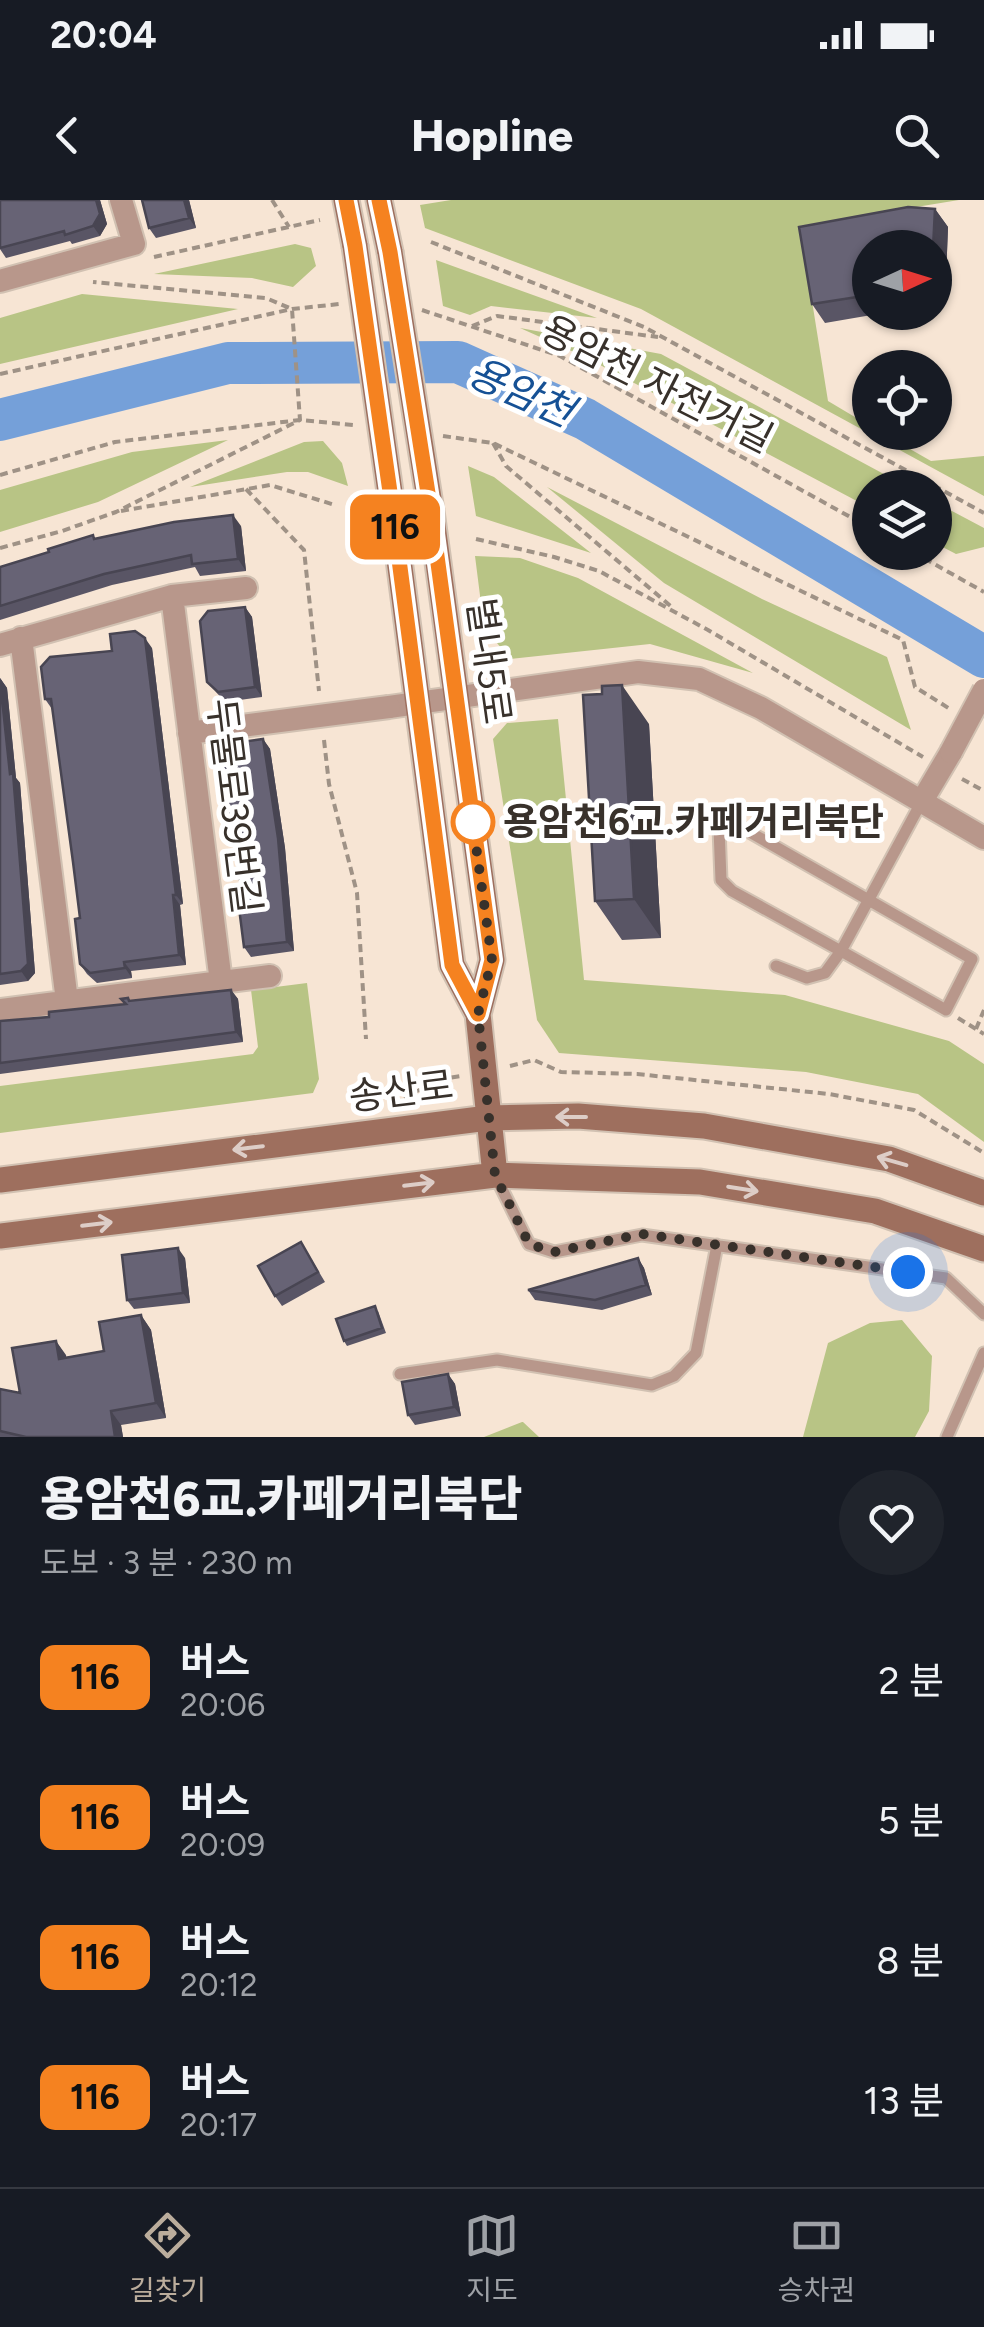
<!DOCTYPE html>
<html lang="ko">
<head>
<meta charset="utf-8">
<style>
  :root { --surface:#171b24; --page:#20242c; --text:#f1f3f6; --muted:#9ea1a6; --line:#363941; --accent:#bbad9c }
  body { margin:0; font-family:Figtree,"Noto Sans KR",sans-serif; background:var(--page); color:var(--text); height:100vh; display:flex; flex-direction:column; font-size:38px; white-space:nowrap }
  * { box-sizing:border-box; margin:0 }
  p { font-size:32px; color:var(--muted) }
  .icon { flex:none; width:55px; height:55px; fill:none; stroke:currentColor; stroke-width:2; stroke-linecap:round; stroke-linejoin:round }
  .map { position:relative; height:1237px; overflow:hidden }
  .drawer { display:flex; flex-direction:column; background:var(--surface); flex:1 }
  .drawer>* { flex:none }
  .badge { padding:0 20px; border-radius:15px; font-size:35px; line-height:65px }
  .needle { width:65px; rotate:86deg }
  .controls { position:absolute; left:852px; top:30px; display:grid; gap:20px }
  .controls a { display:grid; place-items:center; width:100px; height:100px; border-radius:50%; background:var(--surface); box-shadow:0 2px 8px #0004; font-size:50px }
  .you { position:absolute; width:50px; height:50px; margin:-25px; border:8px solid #fff; border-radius:50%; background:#1a73e8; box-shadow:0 0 0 15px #1a73e833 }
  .map>.badge { position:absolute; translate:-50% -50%; box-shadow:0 0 0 5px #fff }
  .round { display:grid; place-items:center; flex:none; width:105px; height:105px; border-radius:52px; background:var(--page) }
  .head { display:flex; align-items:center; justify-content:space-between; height:170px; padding:0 40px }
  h1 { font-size:48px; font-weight:800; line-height:75px }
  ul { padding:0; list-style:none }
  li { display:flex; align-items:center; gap:30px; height:140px; padding:0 40px }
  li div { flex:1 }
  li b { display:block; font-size:38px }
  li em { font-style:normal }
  li .badge { min-width:110px; font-weight:700; text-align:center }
  .status { display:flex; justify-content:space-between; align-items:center; height:70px; padding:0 50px; background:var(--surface); direction:ltr }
  .status svg { height:28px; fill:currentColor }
  header { display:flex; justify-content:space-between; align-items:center; height:130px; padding:0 40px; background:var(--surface); font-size:45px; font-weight:800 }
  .menu { display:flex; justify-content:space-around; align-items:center; height:140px; border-top:2px solid var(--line); background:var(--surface); font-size:28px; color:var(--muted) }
  .menu a { display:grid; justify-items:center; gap:5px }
  .menu .current { color:var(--accent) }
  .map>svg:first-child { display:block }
</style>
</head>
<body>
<div class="status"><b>20:04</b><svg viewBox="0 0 49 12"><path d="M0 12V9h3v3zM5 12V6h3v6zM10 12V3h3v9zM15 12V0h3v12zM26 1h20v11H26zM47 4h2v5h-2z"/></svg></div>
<header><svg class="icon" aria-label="back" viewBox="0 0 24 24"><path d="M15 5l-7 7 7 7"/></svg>Hopline<svg class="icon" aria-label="search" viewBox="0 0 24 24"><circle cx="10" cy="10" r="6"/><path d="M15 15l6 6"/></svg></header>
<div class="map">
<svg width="984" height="1237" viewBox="0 0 984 1237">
  <rect width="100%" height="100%" fill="#f7e5d4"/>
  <path fill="#b8c485" d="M 451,0 L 959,0 L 800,26 L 828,201 L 870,226 L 870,232 L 882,233 L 931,261 L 984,256 L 984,296 L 641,109 L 425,28 L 420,5 Z
    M 295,44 L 311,48 L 316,66 L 293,87 L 252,78 L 154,74 Z
    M 436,60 L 597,118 L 491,106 L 470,115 L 443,106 Z
    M 82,94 L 238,109 L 0,164 L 0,118 Z
    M 520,128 L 661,154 L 908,287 L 870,288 L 870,308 L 585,157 Z
    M 228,240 L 98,302 L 0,332 L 0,290 L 132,252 Z
    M 323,241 L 342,263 L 348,286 L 308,272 L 287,272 L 190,287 L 304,242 Z
    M 468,266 L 494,277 L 591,353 L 476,316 Z
    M 547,287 L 762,399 L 887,457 L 911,530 L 664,383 Z
    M 935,302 L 984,328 L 984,347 L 956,354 L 935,343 Z
    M 475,356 L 520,358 L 578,378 L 753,473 L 650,444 L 510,459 L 484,427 Z
    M 558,519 L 584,780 L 785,795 L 949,841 L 984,864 L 984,942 L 918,894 L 806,872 L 559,853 L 537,820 L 493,539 L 507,523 Z
    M 307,783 L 319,879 L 313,893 L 0,933 L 0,886 L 253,854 L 258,847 L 251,790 Z
    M 902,1120 L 932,1156 L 929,1211 L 915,1237 L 803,1237 L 828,1143 L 870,1123 Z
    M 523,1222 L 539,1237 L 484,1237 L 522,1222 Z"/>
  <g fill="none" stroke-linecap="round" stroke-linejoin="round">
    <path stroke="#75a0d9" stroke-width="42" d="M 0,220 L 228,163 L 458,162 L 585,219 L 984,457"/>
    <defs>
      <path id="lane" d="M 776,766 L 807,778 L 825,773 L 841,751 L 732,691 L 721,680 L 719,628 L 732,622 L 972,759 L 946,810 L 841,751 L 922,601
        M 495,975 L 529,1044 L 554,1052 L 642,1035 L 946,1078 L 984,1114
        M 400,1174 L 497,1160 L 652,1185 L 674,1176 L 696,1153 L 717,1045
        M 947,1237 L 984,1153"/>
      <path id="street" d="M 0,81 L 134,44 L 121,0
        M 172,396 L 246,388
        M 21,438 L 67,801
        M 0,445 L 172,396 L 221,782 L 0,810
        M 389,507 L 638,472 L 699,479 L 761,508 L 984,638
        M 189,533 L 234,527
        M 922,601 L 951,552
        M 221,782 L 270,776"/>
      <path id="secondary" d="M 346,0 L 355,46
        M 379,0 L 390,52
        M 392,306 L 452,765 L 478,814
        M 431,311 L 492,760 L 478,814 L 495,975
        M 0,980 L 488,918 L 578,916 L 704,926 L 889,959 L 984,993
        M 0,1036 L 495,975 L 700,982 L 875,1011 L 984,1049"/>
    </defs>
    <use href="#lane" stroke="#d1c1b2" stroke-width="15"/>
    <use href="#street" stroke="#d1c1b2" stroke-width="26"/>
    <use href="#secondary" stroke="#d1c1b2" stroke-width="29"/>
    <path stroke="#9f9286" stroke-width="4" stroke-dasharray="8 5" stroke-linecap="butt" d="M 272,0 L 289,27
      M 431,42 L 644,127 L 984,313
      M 154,57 L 320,20
      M 422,110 L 560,156 L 870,328
      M 472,126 L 497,116 L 658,137
      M 0,174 L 292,109 L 339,104
      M 443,236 L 493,243 L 903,440 L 915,487 L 950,509
      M 493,243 L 506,266 L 673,408
      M 0,275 L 115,242 L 300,220 L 354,225
      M 246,289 L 304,350 L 319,491
      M 121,311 L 270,285 L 335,305
      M 476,339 L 554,357 L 599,371 L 708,430 L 923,557
      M 0,348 L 62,331 L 116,312 L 300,220 L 292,109 L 266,98 L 93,82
      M 913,352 L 984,392
      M 324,540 L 329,584 L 357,693 L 366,839
      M 962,579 L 984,591
      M 958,818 L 984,834
      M 976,829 L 984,810
      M 510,866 L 534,860 L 561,872 L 637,874 L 829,894 L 914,910 L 984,953
      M 392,903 L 442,879 L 461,876"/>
    <use href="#lane" stroke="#b8978b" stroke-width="11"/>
    <use href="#street" stroke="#b8978b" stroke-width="22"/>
    <use href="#secondary" stroke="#9e6f5e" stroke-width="25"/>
    <defs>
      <path id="street-bridge" d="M 234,527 L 389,507
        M 951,552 L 984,490"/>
      <path id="secondary-bridge" d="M 355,46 L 392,306
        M 390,52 L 431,311"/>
    </defs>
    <use href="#street-bridge" stroke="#d1c1b2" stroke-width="26" stroke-linecap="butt"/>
    <use href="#secondary-bridge" stroke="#d1c1b2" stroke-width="29" stroke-linecap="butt"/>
    <use href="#street-bridge" stroke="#b8978b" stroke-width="22"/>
    <use href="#secondary-bridge" stroke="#9e6f5e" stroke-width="25"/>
  </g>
  <path fill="#595565" d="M 0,0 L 100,0 L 107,24 L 100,36 L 72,44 L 70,41 L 6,58 L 0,49 Z
    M 142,0 L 189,0 L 196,28 L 156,38 L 149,28 Z
    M 908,7 L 935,9 L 948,27 L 945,104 L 935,105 L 935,48 L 870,48 L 870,112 L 889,112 L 825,123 L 812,104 L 799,27 Z
    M 241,326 L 246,371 L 200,376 L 195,367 L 112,385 L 0,420 L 0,367 L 95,339 Z
    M 245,407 L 252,417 L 262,497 L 225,502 L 207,482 Z
    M 152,448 L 183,704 L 180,705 L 186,765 L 131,771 L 132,778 L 97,783 L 87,774 L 80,764 L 80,718 L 73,662 L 52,509 L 45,499 Z
    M 0,478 L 7,488 L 16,578 L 20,583 L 35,773 L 28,781 L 0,785 Z
    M 649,524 L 661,738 L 622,740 L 595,701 Z
    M 263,539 L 270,549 L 285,648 L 294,751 L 251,757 L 244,747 L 243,699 Z
    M 231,790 L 238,799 L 243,842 L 0,874 L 0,821 L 49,817 L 124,804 L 121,799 L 128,798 L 130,801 Z
    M 301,1042 L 325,1082 L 282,1106 L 275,1096 Z
    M 185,1058 L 190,1103 L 134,1109 L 127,1100 Z
    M 638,1058 L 644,1068 L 652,1095 L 602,1110 L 535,1100 L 528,1090 Z
    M 378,1111 L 386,1133 L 347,1146 L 344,1141 Z
    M 141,1115 L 151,1130 L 166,1218 L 121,1225 L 123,1237 L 0,1237 L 0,1189 L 20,1193 L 56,1141 L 66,1157 L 104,1151 Z
    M 448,1174 L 455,1184 L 461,1216 L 415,1225 L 408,1215 Z"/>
  <path fill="#484552" d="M 96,0 L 100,0 L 107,24 L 100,36 L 93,26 Z
    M 184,0 L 189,0 L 196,28 L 189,18 Z
    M 935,9 L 948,27 L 945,104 L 935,89 L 935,48 L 933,48 Z
    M 233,315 L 241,326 L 246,371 L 238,359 Z
    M 245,407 L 252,417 L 262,497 L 255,487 Z
    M 145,438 L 152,448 L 183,704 L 176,695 Z
    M 0,478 L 7,488 L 16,578 L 20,583 L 35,773 L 28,781 L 21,771 L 10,574 Z
    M 622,485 L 649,524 L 661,738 L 634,699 Z
    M 263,539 L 270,549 L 285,648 L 294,751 L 287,742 Z
    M 173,695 L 180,705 L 186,765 L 179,755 Z
    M 124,762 L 131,771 L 132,778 L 125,768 Z
    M 231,790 L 238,799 L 243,842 L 236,832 Z
    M 178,1048 L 185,1058 L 190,1103 L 183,1093 Z
    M 638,1058 L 644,1068 L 652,1095 L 646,1085 Z
    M 141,1115 L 151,1130 L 166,1218 L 156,1203 Z
    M 56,1141 L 66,1155 L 69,1173 L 59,1159 Z
    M 448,1174 L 455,1184 L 461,1216 L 454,1207 Z
    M 111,1211 L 121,1225 L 123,1237 L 115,1237 Z"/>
  <path fill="#676375" stroke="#484552" stroke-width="2.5" d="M 0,0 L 96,0 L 100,14 L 93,26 L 65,35 L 64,31 L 0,48 Z
    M 142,0 L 184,0 L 189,18 L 149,28 Z
    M 908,7 L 935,9 L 933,48 L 870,48 L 870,95 L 812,104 L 799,27 Z
    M 233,315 L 238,359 L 192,364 L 191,355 L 104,374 L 0,406 L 0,367 L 49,352 L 48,349 L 93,335 L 94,339 L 174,322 Z
    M 245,407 L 255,487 L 218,492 L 207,482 L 200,421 L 208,411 Z
    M 135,431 L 145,438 L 176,695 L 173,695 L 179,755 L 124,762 L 125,768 L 90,773 L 80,764 L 75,719 L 80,718 L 73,662 L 51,499 L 45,499 L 41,467 L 50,457 L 112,451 L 110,434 Z
    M 0,480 L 10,574 L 13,573 L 28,764 L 21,771 L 0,774 Z
    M 622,485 L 634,699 L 595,701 L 583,495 L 602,494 L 602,486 Z
    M 263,539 L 278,638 L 287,742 L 244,747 L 238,700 L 243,699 L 219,545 Z
    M 231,790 L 236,832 L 0,863 L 0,821 L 49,817 L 49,812 L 126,804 L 121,799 L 128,798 L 129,801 Z
    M 301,1042 L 318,1072 L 275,1096 L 258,1066 Z
    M 178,1048 L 183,1093 L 127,1100 L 122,1055 Z
    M 638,1058 L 646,1085 L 595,1100 L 528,1090 Z
    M 375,1106 L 382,1128 L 344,1141 L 336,1119 Z
    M 141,1115 L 156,1203 L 111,1211 L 115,1237 L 26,1237 L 0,1231 L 0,1189 L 20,1193 L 12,1148 L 56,1141 L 59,1159 L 104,1151 L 99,1122 Z
    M 448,1174 L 454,1207 L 408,1215 L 402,1182 Z"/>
  <defs><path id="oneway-shaft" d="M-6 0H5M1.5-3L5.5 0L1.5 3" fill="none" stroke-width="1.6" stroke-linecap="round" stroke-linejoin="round" transform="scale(2.5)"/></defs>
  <g stroke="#ddcdc7">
    <use href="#oneway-shaft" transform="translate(571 917) rotate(-180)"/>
    <use href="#oneway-shaft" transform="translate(248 948) rotate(173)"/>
    <use href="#oneway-shaft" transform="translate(892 961) rotate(-164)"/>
    <use href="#oneway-shaft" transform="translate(419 984) rotate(-7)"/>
    <use href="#oneway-shaft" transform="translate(743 989) rotate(9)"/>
    <use href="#oneway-shaft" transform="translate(97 1024) rotate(-7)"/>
  </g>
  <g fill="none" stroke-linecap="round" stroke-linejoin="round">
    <defs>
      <path id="line" d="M 346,0 L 355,46 L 392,306 L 452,765 L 478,814 L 492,760 L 431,312 L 390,52 L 379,0"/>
    </defs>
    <use href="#line" stroke="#fff" stroke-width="22"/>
    <use href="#line" stroke="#f58220" stroke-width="15"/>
    <path stroke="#38312b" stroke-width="10" stroke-dasharray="0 18" d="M 473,622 L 471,610 L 492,760 L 478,814 L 495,975 L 529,1044 L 554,1052 L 642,1034 L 908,1072"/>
  </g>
  <circle fill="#fff" stroke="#f58220" stroke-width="5" cx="473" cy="622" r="20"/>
  <g text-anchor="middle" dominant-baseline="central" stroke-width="10" stroke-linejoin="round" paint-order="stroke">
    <g font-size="38" fill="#38312b" stroke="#fff">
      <text transform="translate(657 184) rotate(27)">용암천 자전거길</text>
      <text transform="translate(489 461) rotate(82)">별내5로</text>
      <text transform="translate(234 606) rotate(83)">두물로39번길</text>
      <text transform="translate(401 891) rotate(-7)">송산로</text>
    </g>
    <g font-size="38" font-weight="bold" fill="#38312b" stroke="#fff" text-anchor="start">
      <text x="503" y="622">용암천6교.카페거리북단</text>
    </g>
    <g font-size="40" font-style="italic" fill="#165195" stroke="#fff">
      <text transform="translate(521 192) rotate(24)">용암천</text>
    </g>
  </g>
</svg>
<div class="controls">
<a><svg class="needle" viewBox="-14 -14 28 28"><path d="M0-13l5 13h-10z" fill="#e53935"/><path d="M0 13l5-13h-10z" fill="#9ea1a6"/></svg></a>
<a><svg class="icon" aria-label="locate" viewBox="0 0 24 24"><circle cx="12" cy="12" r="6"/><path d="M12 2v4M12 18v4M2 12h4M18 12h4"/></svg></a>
<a><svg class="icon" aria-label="layers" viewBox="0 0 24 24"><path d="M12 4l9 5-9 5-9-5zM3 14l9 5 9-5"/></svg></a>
</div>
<div class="you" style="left:908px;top:1072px"></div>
<b class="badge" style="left:395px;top:327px;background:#f58220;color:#111">116</b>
</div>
<section class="drawer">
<div class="head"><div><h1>용암천6교.카페거리북단</h1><p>도보 · 3 분 · 230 m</p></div><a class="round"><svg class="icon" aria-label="heart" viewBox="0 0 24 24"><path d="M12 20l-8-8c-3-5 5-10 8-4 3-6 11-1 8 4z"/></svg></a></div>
<ul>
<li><span class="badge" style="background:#f58220;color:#111">116</span><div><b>버스</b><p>20:06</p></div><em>2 분</em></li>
<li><span class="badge" style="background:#f58220;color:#111">116</span><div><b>버스</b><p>20:09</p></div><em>5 분</em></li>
<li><span class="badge" style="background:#f58220;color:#111">116</span><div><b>버스</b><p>20:12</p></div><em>8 분</em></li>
<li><span class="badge" style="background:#f58220;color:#111">116</span><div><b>버스</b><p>20:17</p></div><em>13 분</em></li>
</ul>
</section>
<nav class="menu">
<a class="current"><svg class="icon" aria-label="directions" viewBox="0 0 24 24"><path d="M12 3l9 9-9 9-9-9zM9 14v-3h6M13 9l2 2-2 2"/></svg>길찾기</a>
<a><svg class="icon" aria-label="map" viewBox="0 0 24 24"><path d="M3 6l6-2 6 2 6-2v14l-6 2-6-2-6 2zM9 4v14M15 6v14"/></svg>지도</a>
<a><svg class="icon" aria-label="tickets" viewBox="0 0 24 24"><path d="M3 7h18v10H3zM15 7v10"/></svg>승차권</a>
</nav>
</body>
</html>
